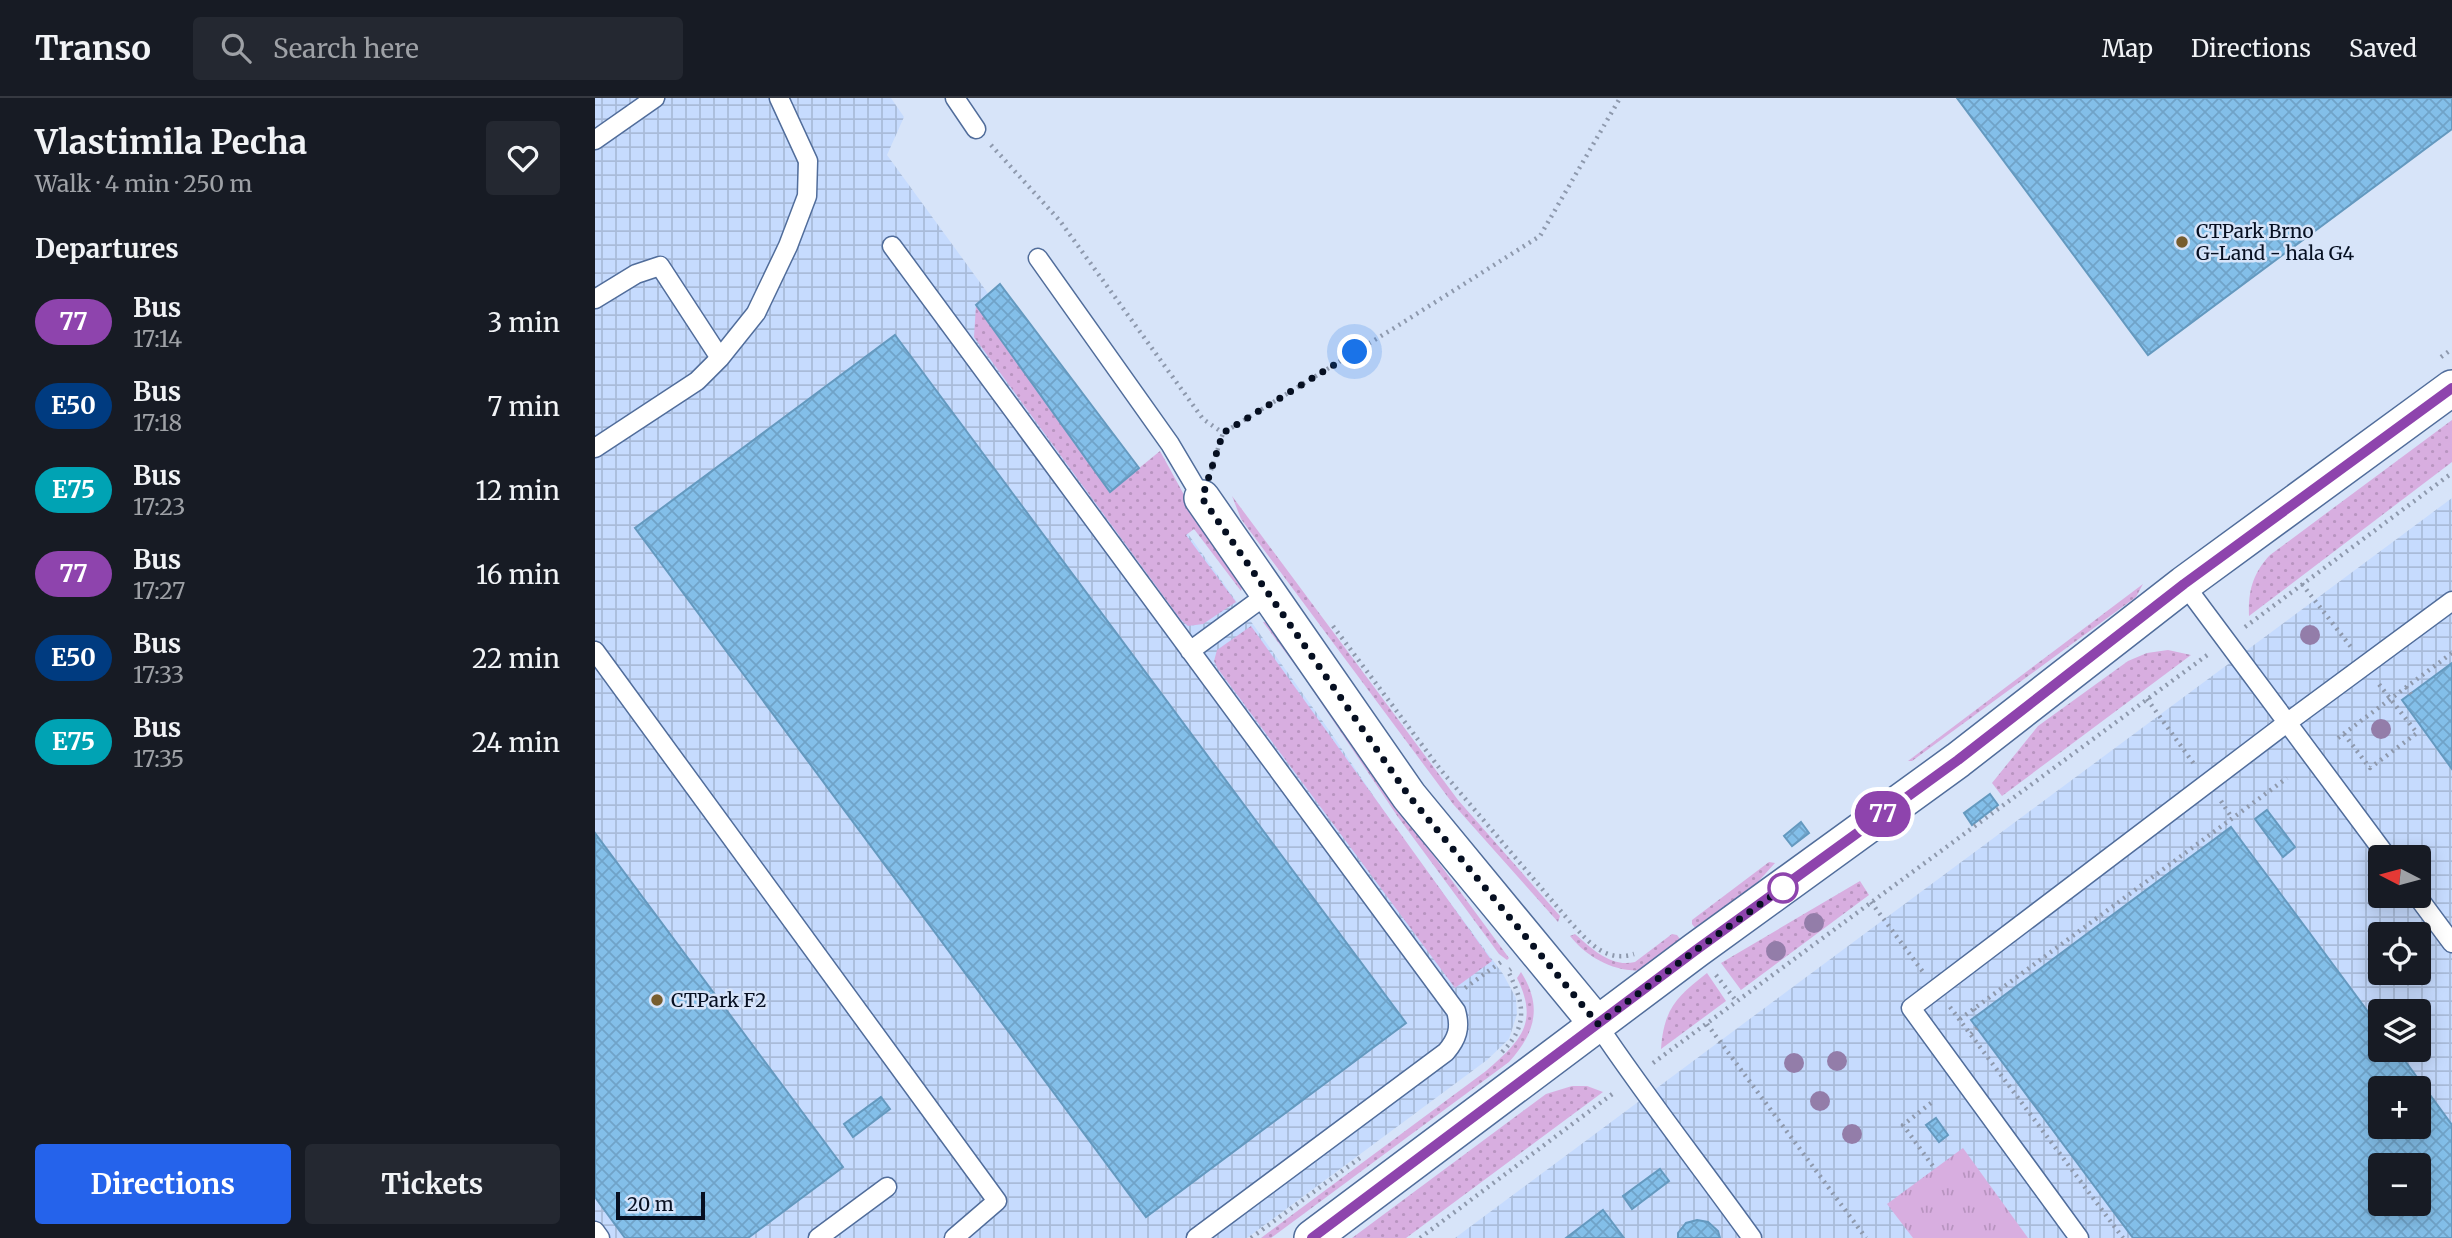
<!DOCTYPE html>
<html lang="en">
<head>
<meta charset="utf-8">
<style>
  :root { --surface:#171b24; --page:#242831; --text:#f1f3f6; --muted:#9ea1a6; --line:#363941; --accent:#2563eb }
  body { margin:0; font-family:Merriweather,serif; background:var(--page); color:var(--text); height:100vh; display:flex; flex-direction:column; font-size:26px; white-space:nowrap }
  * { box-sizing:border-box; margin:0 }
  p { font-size:23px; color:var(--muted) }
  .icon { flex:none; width:38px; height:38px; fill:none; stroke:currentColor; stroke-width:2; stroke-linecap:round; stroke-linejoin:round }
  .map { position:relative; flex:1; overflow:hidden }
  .sheet { display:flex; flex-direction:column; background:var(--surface); width:595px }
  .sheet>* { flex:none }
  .badge { padding:0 14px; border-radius:23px; font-size:24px; line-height:46px }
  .needle { width:46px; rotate:276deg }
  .tools { position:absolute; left:1773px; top:747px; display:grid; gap:14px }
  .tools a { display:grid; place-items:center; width:63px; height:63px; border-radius:7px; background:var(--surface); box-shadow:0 4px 18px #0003; font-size:35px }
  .scale { position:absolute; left:21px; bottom:18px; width:89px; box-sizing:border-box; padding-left:7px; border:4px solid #060f21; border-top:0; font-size:19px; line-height:24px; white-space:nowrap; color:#060f21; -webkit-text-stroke:5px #d7e4f9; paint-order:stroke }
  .you { position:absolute; width:35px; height:35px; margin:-18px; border:5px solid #fff; border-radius:50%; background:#1a73e8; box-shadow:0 0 0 10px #1a73e833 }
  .map>.badge { position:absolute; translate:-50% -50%; box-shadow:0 0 0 4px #fff }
  h2 { padding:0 35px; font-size:26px; line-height:63px }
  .round { display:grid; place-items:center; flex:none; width:74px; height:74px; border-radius:7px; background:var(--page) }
  .headline { display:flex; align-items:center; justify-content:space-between; height:119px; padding:0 35px }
  h1 { font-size:33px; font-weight:700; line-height:52px }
  .cta { display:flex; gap:14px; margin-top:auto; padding:14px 35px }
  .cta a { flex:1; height:80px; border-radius:7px; background:var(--accent); color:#fff; font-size:28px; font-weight:700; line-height:80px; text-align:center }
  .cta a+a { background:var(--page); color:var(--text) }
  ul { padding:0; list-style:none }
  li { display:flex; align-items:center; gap:21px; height:84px; padding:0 35px }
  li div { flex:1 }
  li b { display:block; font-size:26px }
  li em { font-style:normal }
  li .badge { min-width:77px; font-weight:700; text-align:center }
  header { display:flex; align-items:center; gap:42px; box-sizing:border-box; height:98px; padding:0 35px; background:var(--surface); border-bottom:2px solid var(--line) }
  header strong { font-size:33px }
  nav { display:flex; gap:38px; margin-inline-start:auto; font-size:24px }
  .search { width:490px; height:63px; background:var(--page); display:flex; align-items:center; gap:18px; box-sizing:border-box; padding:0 24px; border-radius:7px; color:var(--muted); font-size:26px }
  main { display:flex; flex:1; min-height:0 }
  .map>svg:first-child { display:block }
</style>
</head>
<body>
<header>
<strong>Transo</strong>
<div class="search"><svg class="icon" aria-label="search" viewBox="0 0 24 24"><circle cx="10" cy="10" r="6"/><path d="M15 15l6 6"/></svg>Search here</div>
<nav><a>Map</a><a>Directions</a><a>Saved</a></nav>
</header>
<main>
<section class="sheet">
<div class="headline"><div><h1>Vlastimila Pecha</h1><p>Walk · 4 min · 250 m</p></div><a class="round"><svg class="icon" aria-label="heart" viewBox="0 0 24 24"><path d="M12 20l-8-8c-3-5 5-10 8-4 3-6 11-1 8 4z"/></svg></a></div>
<h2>Departures</h2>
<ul>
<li><span class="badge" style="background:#8e44ad;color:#fff">77</span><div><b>Bus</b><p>17:14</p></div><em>3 min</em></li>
<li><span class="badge" style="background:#003b80;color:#fff">E50</span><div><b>Bus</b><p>17:18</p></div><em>7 min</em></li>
<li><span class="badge" style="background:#00a3b4;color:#fff">E75</span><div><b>Bus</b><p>17:23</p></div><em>12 min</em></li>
<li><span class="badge" style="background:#8e44ad;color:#fff">77</span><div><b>Bus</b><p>17:27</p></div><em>16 min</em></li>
<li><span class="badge" style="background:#003b80;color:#fff">E50</span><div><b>Bus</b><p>17:33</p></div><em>22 min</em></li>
<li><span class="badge" style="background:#00a3b4;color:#fff">E75</span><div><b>Bus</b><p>17:35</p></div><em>24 min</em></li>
</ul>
<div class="cta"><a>Directions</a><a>Tickets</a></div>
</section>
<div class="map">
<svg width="1857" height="1140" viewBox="0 0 1857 1140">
  <defs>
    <pattern id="industrial-grid" width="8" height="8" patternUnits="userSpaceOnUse" patternTransform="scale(1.75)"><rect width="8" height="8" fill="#c6dbfe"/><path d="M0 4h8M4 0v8" fill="none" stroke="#a9bbd9"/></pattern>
    <pattern id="grass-dots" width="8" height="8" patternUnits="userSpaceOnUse" patternTransform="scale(1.75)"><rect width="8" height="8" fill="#d8aee0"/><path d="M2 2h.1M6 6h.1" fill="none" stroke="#b894c0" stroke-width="1.8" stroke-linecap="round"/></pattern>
    <pattern id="park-tufts" width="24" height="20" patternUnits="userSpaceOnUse" patternTransform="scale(1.75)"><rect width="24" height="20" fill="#d8aee0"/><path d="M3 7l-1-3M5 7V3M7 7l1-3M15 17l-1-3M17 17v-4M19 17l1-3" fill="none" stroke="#b894c0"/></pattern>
    <pattern id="building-cross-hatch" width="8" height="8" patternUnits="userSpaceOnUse" patternTransform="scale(1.75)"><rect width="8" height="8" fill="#83bfe9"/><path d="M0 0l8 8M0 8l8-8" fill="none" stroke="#70a3c8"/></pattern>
  </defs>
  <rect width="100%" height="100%" fill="#d7e4f9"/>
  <path fill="url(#industrial-grid)" fill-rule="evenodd" d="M 0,0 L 296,0 L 309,19 L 292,57 L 567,434 L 583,422 L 736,635 L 805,737 L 908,876 L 921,900 L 922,916 L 914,941 L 892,962 L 652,1140 L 0,1140 Z
    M 1857,400 L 1857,1140 L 860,1140 L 1152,923 ZM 1785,760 L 1824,760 L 1824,798 L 1785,798 ZM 1785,836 L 1824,836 L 1824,875 L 1785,875 ZM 1785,914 L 1824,914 L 1824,952 L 1785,952 ZM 1785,990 L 1824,990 L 1824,1029 L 1785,1029 ZM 1785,1068 L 1824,1068 L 1824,1106 L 1785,1106 Z"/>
  <path fill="url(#grass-dots)" d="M 381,207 L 515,394 L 565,353 L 605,426 L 645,482 L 647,489 L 646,493 L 599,431 L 591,437 L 641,504 L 608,526 L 593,528 L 586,522 L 379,239 Z
    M 1857,322 L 1857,364 L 1654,518 C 1653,493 1658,475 1675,457 Z
    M 637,398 L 863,702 L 965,818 L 963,824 L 858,706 L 646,421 Z
    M 1548,486 L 1541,499 L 1317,663 L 1313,663 Z
    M 668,524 L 676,525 L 808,716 L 914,860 L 912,862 L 904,856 L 803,719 L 706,575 Z
    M 656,528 L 897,863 L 860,890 L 623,571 L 619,563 L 622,552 Z
    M 1573,552 L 1596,557 L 1407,698 L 1397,685 L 1443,628 L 1533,563 L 1552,555 Z
    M 1174,764 L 1180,765 L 1143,806 L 1108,840 L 1097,826 L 1097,822 Z
    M 1265,783 L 1274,797 L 1146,892 L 1126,865 Z
    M 980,836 C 996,850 1016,870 1040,864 L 1077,836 L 1082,837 L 1093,852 C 1083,858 1071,867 1059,870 C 1028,879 994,862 975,838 Z
    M 926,874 C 948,909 940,935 914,964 L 676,1140 L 666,1140 L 891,973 C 924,944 945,926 922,880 Z
    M 1112,875 L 1131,903 L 1066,951 C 1069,911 1081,899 1112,875 Z
    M 977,988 L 992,988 L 1008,994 L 811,1140 L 757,1140 L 951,996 Z"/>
  <path fill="url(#park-tufts)" d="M 1368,1050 L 1433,1140 L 1318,1140 L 1292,1106 Z"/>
  <path fill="url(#building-cross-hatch)" stroke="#6499bf" stroke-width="2" fill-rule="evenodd" d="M 1362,0 L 1857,0 L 1857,31 L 1553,257 Z
    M 405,186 L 544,370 L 515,394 L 381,207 Z
    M 300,237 L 811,925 L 551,1119 L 40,430 Z
    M 1857,565 L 1857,671 L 1807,602 Z
    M 1395,696 L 1403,707 L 1377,727 L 1369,715 Z
    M 1672,712 L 1700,749 L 1688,759 L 1660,721 Z
    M 1206,724 L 1214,735 L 1197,748 L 1189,738 Z
    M 1636,729 L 1785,930 L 1785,952 L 1802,952 L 1857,1027 L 1857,1140 L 1538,1140 L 1376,922 ZM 1785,990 L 1824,990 L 1824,1029 L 1785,1029 ZM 1785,1068 L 1824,1068 L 1824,1106 L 1785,1106 Z
    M 0,735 L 248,1069 L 153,1140 L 30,1140 L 0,1099 Z
    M 286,999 L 295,1011 L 258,1039 L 249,1026 Z
    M 1341,1020 L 1353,1037 L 1344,1044 L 1331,1027 Z
    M 1065,1071 L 1074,1083 L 1037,1111 L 1028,1098 Z
    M 1008,1112 L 1029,1140 L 971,1140 Z
    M 1102,1122 L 1113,1124 L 1123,1133 L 1125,1140 L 1083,1140 L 1083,1135 L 1091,1125 Z"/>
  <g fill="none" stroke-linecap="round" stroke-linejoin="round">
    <defs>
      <path id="lane" d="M 360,0 L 381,31
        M 0,42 L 60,0
        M 297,148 L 861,913 C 866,930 862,941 851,954 L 601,1140
        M 443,160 L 575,346 L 607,400
        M 0,201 L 41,176 L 65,168 L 125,260
        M 0,350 L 102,283 L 125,260 L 161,215 L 193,148 L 212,98 L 213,63 L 184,0
        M 1589,486 L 1793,760
        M 0,553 L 402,1103 L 359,1140
        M 595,553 L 674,495
        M 1822,798 L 1857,845
        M 1002,926 C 1051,999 1106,1069 1157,1140
        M 0,1133 L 5,1140
        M 223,1140 L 292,1089
        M 1484,1140 L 1316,910 L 1693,624 L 1857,503"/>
      <path id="street" d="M 607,400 L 814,698 L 1002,926
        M 717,1140 L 1101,852 L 1363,662 L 1589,486 L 1857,290"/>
    </defs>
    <use href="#lane" stroke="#516d9b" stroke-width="21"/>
    <use href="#street" stroke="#516d9b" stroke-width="38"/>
    <path stroke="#8e99ad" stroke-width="4.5" stroke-dasharray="2 5" stroke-linecap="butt" d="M 396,47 L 465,123 L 608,321 L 628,335
      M 1846,259 L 1857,251
      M 616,372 L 628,335 L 804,227 L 945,138 L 1025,0
      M 1707,486 L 1756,549
      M 738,528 L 845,671 L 976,825 C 994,844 1010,865 1039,856
      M 1650,529 L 1857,375
      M 1811,589 L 1816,596
      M 1552,601 L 1599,666
      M 1749,636 L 1775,670 L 1822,635 L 1783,585
      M 1743,640 L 1857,555
      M 1626,703 L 1637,720
      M 1276,804 L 1328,874
      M 1121,877 L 1142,904
      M 870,890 L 906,864
      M 1355,909 L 1528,1140
      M 1379,911 L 1383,917
      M 1365,921 L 1692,680
      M 1112,926 L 1271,1140
      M 1376,936 L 1382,930
      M 907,954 C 934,927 929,905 913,873 L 916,871
      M 1058,965 L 1615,555
      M 1336,1005 L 1308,1027 L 1340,1071
      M 656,1140 L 765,1060
      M 825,1140 L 1020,994"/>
    <use href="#lane" stroke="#fff" stroke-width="18"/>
    <use href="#street" stroke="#fff" stroke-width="35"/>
  </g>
  <g fill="#937da9">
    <circle cx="1715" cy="537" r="10"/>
    <circle cx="1786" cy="631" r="10"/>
    <circle cx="1219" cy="825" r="10"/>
    <circle cx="1181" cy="853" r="10"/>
    <circle cx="1242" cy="963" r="10"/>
    <circle cx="1199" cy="965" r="10"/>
    <circle cx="1225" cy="1003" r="10"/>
    <circle cx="1257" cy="1036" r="10"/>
  </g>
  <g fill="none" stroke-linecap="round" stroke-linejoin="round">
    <defs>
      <path id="line" d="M 717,1140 L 1101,852 L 1363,662 L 1589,486 L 1857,290"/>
    </defs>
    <use href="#line" stroke="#fff" stroke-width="16"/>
    <use href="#line" stroke="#8e44ad" stroke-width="10"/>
    <path stroke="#060f21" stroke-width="7" stroke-dasharray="0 12.6" d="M 760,254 L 628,335 L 607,400 L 814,698 L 1003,926 L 1101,852 L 1188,790"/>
  </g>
  <g fill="#775d2f" stroke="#d7e4f9" stroke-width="2.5">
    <circle cx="1587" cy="144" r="7"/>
    <circle cx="62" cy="902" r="7"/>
  </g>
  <circle fill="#fff" stroke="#8e44ad" stroke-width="3.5" cx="1188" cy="790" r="14"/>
  <g text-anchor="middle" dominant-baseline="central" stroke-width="5" stroke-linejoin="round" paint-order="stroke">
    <g font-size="19" fill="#060f21" stroke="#d7e4f9" text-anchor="start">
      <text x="1601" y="133">CTPark Brno<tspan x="1601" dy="22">G-Land - hala G4</tspan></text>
      <text x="76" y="902">CTPark F2</text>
    </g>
  </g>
</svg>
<div class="tools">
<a><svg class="needle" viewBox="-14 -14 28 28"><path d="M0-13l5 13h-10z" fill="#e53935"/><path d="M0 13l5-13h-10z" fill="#9ea1a6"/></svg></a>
<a><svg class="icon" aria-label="locate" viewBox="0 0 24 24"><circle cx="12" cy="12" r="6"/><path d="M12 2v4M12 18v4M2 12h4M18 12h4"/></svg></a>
<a><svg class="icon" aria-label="layers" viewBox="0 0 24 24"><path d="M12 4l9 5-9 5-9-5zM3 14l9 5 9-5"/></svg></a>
<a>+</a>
<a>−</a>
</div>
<div class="scale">20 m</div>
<div class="you" style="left:760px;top:254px"></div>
<b class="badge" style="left:1288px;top:716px;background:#8e44ad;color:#fff">77</b>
</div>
</main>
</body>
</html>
